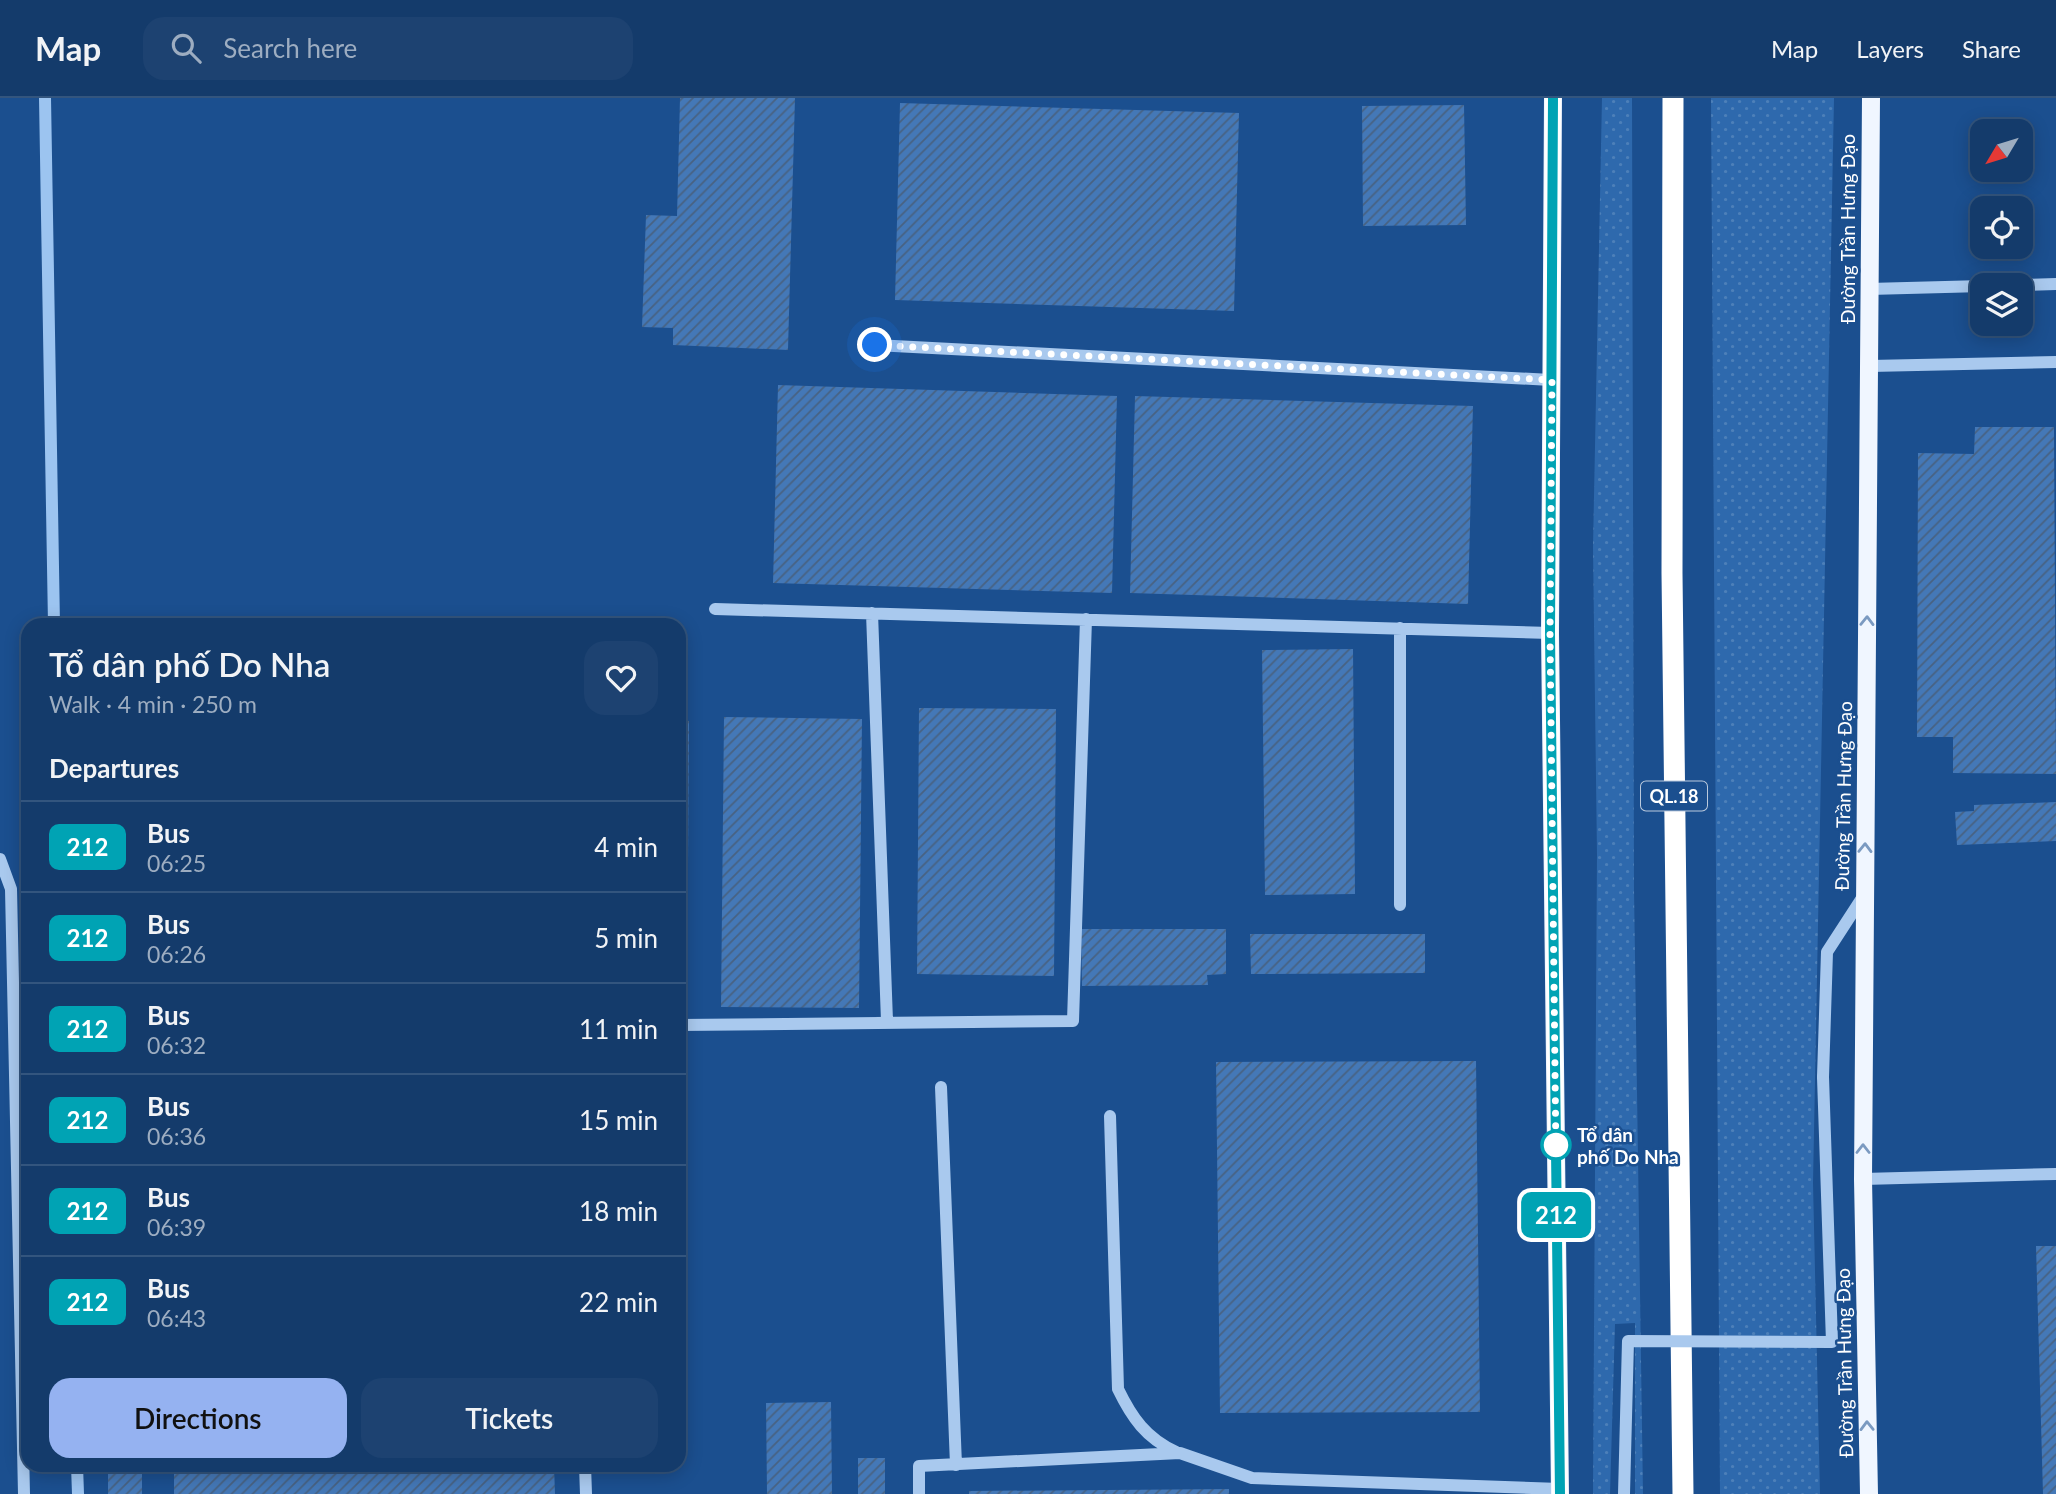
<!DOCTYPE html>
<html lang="en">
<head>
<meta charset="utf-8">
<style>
  :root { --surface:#143b6b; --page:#1d4271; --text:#f1f3f6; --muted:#9dadc1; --line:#33557e; --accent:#95b2f1 }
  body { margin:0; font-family:Lato,sans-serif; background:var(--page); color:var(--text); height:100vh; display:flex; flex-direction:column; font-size:26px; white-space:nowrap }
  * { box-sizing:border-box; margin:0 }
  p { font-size:23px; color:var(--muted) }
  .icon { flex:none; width:38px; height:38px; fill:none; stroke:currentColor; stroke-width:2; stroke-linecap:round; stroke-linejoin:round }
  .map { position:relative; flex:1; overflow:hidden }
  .sheet { position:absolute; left:21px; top:520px; width:665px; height:854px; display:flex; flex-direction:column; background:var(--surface); border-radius:21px; box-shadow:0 4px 18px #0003,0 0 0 2px var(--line) }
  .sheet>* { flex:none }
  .badge { padding:0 14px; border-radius:10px; font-size:24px; line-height:46px }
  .needle { width:46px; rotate:232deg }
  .controls { position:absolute; left:1970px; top:21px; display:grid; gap:14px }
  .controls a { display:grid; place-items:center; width:63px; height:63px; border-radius:14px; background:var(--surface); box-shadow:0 4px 18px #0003,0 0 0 2px var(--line); font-size:35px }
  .you { position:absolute; width:35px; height:35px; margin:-18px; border:5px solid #fff; border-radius:50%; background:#1a73e8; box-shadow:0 0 0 10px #1a73e833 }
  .map>.badge { position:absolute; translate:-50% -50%; box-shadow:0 0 0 4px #fff }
  h2 { padding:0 28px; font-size:26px; line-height:63px }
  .round { display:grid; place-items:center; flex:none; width:74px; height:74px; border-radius:21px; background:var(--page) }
  .overview { display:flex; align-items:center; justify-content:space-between; height:119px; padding:0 28px }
  h1 { font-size:33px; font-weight:600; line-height:52px }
  .button { display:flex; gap:14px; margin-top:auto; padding:14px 28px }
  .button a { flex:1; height:80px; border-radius:21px; background:var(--accent); color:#111; font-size:28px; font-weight:600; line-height:80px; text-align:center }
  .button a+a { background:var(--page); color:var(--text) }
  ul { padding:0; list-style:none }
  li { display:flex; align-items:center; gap:21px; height:91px; padding:0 28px; border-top:2px solid var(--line) }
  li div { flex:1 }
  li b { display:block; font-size:26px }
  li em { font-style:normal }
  li .badge { min-width:77px; font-weight:700; text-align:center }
  header { display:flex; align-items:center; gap:42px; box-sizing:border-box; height:98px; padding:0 35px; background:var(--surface); border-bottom:2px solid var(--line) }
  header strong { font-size:33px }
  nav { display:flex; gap:38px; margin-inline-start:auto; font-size:24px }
  .search { width:490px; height:63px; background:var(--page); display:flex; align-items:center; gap:18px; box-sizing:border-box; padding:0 24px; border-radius:21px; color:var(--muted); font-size:26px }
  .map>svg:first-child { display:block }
</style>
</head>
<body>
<header>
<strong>Map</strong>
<div class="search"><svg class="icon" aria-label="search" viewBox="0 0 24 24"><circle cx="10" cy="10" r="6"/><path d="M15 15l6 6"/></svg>Search here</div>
<nav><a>Map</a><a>Layers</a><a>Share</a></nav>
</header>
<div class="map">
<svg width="2056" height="1396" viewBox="0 0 2056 1396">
  <defs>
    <pattern id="grass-dots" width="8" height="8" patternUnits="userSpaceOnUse" patternTransform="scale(1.75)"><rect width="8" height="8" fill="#2e69ad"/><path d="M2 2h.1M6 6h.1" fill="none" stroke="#4d80b9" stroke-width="1.8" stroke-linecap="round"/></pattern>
    <pattern id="building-hatch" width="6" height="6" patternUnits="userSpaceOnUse" patternTransform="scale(1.75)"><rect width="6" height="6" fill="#4478b7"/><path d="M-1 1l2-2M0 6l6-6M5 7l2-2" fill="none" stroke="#486282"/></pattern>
  </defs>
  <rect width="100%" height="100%" fill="#1b4f8f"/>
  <path fill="url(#grass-dots)" d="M 1602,0 L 1632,0 L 1634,792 L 1643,1396 L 1635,1396 L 1635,1225 L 1615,1226 L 1610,1396 L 1593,1396 L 1597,756 L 1593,449 Z
    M 1711,0 L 1834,0 L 1813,1085 L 1820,1396 L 1720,1396 Z"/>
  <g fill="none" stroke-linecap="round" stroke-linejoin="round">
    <path stroke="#9cc4f0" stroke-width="12" d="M 45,0 L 54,527
      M 77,1367 L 78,1396"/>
  </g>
  <path fill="url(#building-hatch)" d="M 680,0 L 795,0 L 788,252 L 673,247 L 673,230 L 642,229 L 646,117 L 677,118 Z
    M 900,5 L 1239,15 L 1234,213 L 895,202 Z
    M 1464,7 L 1466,127 L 1363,128 L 1362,8 Z
    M 778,287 L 1117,298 L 1112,495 L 773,485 Z
    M 1135,298 L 1473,308 L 1468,506 L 1130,495 Z
    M 1975,329 L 2054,329 L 2056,676 L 1953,675 L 1953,639 L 1917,639 L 1918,355 L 1974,356 Z
    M 1353,551 L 1355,796 L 1265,797 L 1262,552 Z
    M 919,610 L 1056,611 L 1054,878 L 917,876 Z
    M 724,619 L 862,621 L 859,910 L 721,909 Z
    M 679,622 L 689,623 L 687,912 L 679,912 Z
    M 2056,704 L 2056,743 L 1957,747 L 1955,714 L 1974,713 L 1974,707 Z
    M 1081,831 L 1226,831 L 1226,876 L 1207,877 L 1208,887 L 1082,888 Z
    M 1250,836 L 1425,836 L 1425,875 L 1251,876 Z
    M 1476,963 L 1480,1314 L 1220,1315 L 1216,964 Z
    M 2036,1148 L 2056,1148 L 2056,1396 L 2043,1396 Z
    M 831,1304 L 832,1396 L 767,1396 L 766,1305 Z
    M 858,1360 L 885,1360 L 885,1396 L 858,1396 Z
    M 108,1367 L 142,1367 L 142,1396 L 108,1396 Z
    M 174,1367 L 554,1367 L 555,1396 L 174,1396 Z
    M 1229,1391 L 1229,1396 L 969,1396 L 969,1393 Z"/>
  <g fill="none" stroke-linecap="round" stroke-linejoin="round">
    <path stroke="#a9c9ee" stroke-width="12" d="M 2018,187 L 2056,186
      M 1869,191 L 1983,188
      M 875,247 L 1551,282
      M 1870,268 L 2056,264
      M 715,511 L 1550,535
      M 872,515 L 887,923
      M 0,761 L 11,791 L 24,1396
      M 1400,807 L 1400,530
      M 679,927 L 1073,923 L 1086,521
      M 1823,979 L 1827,854 L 1864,797
      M 941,989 L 956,1367
      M 1110,1018 L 1118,1291 C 1132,1320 1146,1340 1176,1354
      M 1863,1081 L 2056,1076
      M 585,1367 L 586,1396
      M 919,1396 L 919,1368 L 1180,1355 L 1252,1380 L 1560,1391"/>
    <path stroke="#f0f6ff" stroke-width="18" d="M 1553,0 L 1550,535 L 1560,1396
      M 1869,1396 L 1863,1081 L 1871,0"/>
    <path stroke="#fff" stroke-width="21" d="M 1673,0 L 1672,475 L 1683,1396"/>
    <path stroke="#a9c9ee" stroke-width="12" d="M 1624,1396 L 1628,1243 L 1832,1244 L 1823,979"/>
  </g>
  <defs><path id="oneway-chevron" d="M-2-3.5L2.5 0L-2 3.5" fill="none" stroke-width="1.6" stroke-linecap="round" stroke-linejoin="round" transform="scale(1.75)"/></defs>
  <g stroke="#7b9ac1">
    <use href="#oneway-chevron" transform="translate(1867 523) rotate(-89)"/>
    <use href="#oneway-chevron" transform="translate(1865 750) rotate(-89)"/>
    <use href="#oneway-chevron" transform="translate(1863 1051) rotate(-90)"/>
    <use href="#oneway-chevron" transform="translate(1867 1328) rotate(-91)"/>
  </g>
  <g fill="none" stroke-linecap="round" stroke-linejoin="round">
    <defs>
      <path id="line" d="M 1553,0 L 1550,535 L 1560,1396"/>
    </defs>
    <use href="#line" stroke="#fff" stroke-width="16"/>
    <use href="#line" stroke="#00a3b4" stroke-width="10"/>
    <path stroke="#fff" stroke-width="7" stroke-dasharray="0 12.6" d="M 875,247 L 1552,282 L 1550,535 L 1556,1060 L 1556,1047"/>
  </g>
  <circle fill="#fff" stroke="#00a3b4" stroke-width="3.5" cx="1556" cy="1047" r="14"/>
  <g text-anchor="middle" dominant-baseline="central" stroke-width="5" stroke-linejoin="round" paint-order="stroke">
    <rect fill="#1b4f8f" stroke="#bbcadd" stroke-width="2" x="1641" y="683.5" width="66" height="29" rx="5"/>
    <g font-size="18" font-weight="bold" fill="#fff">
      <text x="1674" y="698">QL.18</text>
    </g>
    <g font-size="19" fill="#fff" stroke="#1b4f8f">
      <text transform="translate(1847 131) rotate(-90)">Đường Trần Hưng Đạo</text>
      <text transform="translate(1843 698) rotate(-89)">Đường Trần Hưng Đạo</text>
      <text transform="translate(1844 1265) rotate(-91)">Đường Trần Hưng Đạo</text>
    </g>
    <g font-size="19" font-weight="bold" fill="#fff" stroke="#1b4f8f" text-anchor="start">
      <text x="1577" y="1036">Tổ dân<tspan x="1577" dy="22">phố Do Nha</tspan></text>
    </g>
  </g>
</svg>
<div class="controls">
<a><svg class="needle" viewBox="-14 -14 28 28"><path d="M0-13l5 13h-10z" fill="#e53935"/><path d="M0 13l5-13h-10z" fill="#9dadc1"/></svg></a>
<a><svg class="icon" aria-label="locate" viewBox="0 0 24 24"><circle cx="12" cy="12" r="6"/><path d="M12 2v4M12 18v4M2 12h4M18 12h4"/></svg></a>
<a><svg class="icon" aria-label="layers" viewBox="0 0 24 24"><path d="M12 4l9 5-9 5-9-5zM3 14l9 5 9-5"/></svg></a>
</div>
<div class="you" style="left:875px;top:247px"></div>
<b class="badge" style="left:1556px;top:1117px;background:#00a3b4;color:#fff">212</b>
<section class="sheet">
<div class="overview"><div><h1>Tổ dân phố Do Nha</h1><p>Walk · 4 min · 250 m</p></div><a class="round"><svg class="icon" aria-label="heart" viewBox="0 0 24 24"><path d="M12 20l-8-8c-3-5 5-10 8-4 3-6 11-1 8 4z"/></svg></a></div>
<h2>Departures</h2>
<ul>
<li><span class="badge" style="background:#00a3b4;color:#fff">212</span><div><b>Bus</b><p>06:25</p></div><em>4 min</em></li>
<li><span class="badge" style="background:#00a3b4;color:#fff">212</span><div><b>Bus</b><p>06:26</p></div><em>5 min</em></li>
<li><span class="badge" style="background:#00a3b4;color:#fff">212</span><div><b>Bus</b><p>06:32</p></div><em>11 min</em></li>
<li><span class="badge" style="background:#00a3b4;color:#fff">212</span><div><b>Bus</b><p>06:36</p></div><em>15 min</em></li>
<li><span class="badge" style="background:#00a3b4;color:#fff">212</span><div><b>Bus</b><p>06:39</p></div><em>18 min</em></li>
<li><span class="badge" style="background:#00a3b4;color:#fff">212</span><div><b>Bus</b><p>06:43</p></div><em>22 min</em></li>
</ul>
<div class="button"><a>Directions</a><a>Tickets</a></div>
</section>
</div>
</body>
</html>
